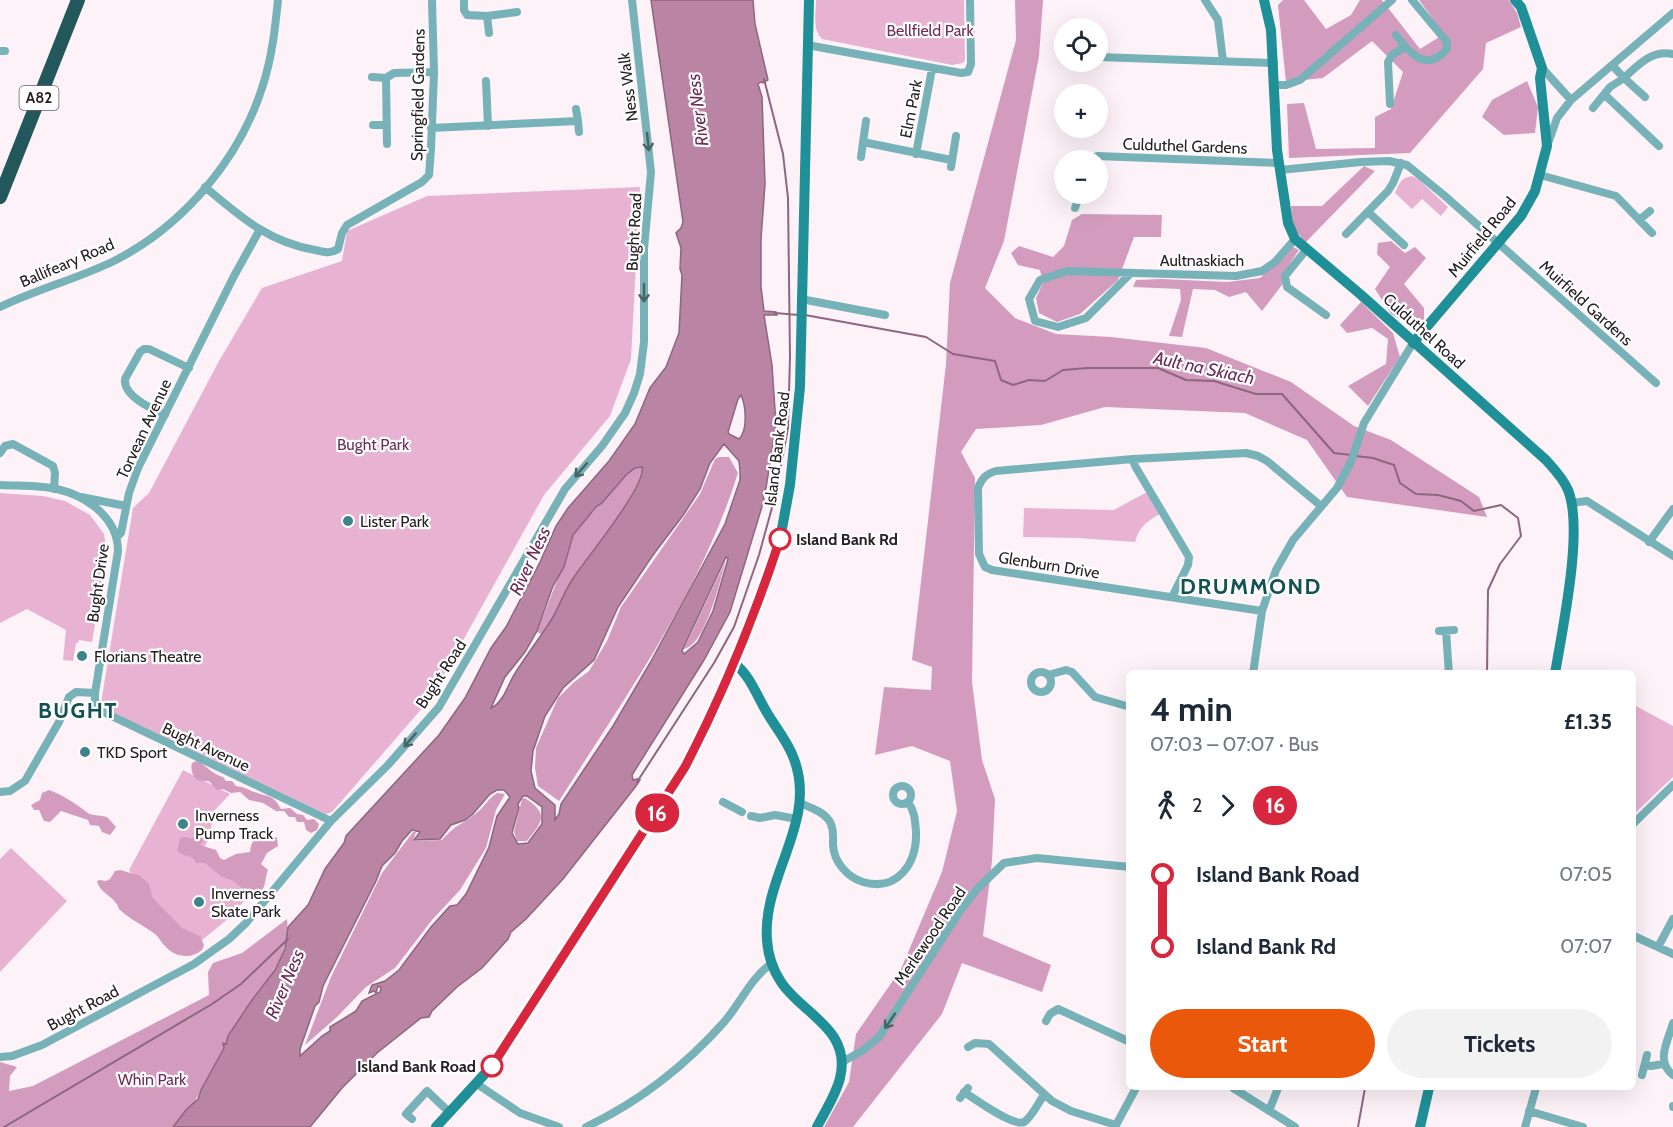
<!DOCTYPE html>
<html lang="en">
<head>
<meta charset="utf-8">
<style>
  :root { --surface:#fff; --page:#f2f2f3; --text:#1f2937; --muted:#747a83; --accent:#ea580c }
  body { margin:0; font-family:Cabin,sans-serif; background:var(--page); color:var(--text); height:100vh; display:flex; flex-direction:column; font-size:22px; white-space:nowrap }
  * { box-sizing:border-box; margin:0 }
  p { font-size:20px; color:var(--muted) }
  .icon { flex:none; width:33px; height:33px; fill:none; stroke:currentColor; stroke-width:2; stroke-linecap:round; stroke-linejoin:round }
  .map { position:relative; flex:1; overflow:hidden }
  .sheet { position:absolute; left:1126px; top:670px; width:510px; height:420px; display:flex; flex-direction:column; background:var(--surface); border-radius:9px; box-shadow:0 6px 24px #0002 }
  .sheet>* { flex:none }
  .badge { padding:0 12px; border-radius:20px; font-size:21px; line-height:39px }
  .buttons { position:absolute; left:1054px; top:18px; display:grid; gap:12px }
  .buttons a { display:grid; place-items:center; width:54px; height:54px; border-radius:50%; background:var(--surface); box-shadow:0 6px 24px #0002; font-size:30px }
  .map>.badge { position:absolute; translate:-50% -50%; box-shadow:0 0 0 3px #fff }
  .legs { display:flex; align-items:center; gap:9px; height:66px; padding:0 24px; font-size:20px }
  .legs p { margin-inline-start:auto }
  .overview { display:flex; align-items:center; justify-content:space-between; height:102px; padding:0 24px }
  h1 { font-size:33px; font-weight:700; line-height:45px }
  .primary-button { display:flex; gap:12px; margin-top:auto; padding:12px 24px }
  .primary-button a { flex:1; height:69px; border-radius:36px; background:var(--accent); color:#fff; font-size:24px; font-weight:700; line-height:69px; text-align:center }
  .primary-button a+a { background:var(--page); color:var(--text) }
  ul { padding:0 24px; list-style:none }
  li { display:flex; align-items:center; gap:21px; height:72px; font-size:22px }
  li i { display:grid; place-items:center; width:9px; height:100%; margin:0 8px; background:currentColor }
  li i::after { content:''; width:15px; height:15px; margin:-8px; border:4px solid; border-radius:50%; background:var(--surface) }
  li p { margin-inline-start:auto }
  li:first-child i { background:linear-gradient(#0000 50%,currentColor 0) }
  li:last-child i { background:linear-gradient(currentColor 50%,#0000 0) }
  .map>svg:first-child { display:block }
</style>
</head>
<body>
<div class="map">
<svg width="1673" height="1127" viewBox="0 0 1673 1127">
  <rect width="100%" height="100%" fill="#fdf2f8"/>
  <path fill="#e8b3d3" d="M 816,0 L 964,0 L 965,60 L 963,63 L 952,65 L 822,39 C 812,29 816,13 816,0 Z
    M 1412,176 L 1418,179 L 1448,207 L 1441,216 L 1422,199 L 1412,209 L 1395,193 C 1399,183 1401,178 1412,176 Z
    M 640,187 L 631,359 L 610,416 L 544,495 L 431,698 L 332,812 L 326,814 L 111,713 L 101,703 L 133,508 L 149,493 L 219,361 L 262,288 L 342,261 L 347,231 L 427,196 Z
    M 1147,492 L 1160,514 C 1147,521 1139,527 1135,542 L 1078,538 L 1023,537 L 1024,508 L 1114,510 Z
    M 0,493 L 43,496 L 65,501 L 90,515 L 104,534 L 107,553 L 92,642 L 79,640 L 78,643 L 76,643 L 73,661 L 63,660 L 66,630 L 27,609 L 0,623 Z
    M 1634,705 L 1673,726 L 1673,777 L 1634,814 Z
    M 183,770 L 230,794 L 212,813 L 211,835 L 199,857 L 254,890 L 229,918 L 196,945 L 149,897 L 129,870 Z
    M 11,848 L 67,901 L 0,972 L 0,859 Z"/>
  <path fill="#d39cbe" d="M 1015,0 L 1043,0 L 1039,56 L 1004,241 L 985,288 L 1015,318 L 1056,334 L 1111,337 L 1206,348 L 1291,382 L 1354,426 L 1391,440 L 1479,497 L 1487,517 L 1347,497 L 1307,440 L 1245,413 L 1105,407 L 1041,425 L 976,429 L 961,452 L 975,478 L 972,682 L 982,760 L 995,799 L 992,861 L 983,936 L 1051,965 L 1042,992 L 962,963 L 942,1014 L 853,1127 L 824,1127 L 849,1082 L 856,1034 L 901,969 L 942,872 L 957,811 L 950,761 L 912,746 L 875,755 L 884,687 L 931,690 L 932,667 L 912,660 L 946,364 L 950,283 L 1016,40 Z
    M 1283,0 L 1304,0 L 1326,29 L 1351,15 L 1360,0 L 1382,0 L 1420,49 L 1444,34 L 1419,0 L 1509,0 L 1517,13 L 1521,27 L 1486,43 L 1483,69 L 1410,153 L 1289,158 L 1287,104 L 1304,103 L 1316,149 L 1375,148 L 1375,117 L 1391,109 L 1403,72 L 1372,41 L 1323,78 L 1286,82 L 1278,5 Z
    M 1527,81 L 1538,107 L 1535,133 L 1504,135 L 1482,117 L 1492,100 Z
    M 1364,166 L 1375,171 L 1305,243 L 1293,226 L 1291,206 L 1322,206 Z
    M 1082,214 L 1162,215 L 1161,237 L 1134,237 L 1118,280 L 1080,314 L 1057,322 L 1039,313 L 1036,298 L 1043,283 L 1040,270 L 1018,265 L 1011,253 L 1019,246 L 1053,257 L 1064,246 L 1072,220 Z
    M 1391,241 L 1405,253 L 1415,247 L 1426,258 L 1404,284 L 1424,308 L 1424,320 L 1410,325 L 1391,314 L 1375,289 L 1390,267 L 1377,254 L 1378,243 Z
    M 1293,247 L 1299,250 L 1282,275 L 1282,285 L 1262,311 L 1246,292 L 1229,297 L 1215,290 L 1193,289 L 1182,337 L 1169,336 L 1181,300 L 1180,289 L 1133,287 L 1136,280 L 1162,279 L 1227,282 L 1260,278 Z
    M 1361,302 L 1393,333 L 1400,357 L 1368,406 L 1348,386 L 1386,364 L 1388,339 L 1372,328 L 1347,333 L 1340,325 Z
    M 719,457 L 729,457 L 738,473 C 701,591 625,697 559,801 L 538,786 L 535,768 L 536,748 L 558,698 L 573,683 L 589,671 L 607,641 L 621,607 L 700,494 L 715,459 Z
    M 636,464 L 646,467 L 644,483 L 618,526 L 541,634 L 537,632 L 562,568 L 565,545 L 578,524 L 594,511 L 602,499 Z
    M 726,560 C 720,580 706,645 684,649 Z
    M 196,761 L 200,762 C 208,768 213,774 223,777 L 226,781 L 232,781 L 236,786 C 244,787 247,789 254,792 C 268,797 273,794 281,809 L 290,808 L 297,814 L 303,815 L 307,820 L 314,819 L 319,824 L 317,830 L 311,833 L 306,830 L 304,822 L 297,822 L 295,817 L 289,817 L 284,811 L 276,811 L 263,803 L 249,800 L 240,792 L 231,793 L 223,789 L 217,790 C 208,783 214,780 199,781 C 193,778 190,769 192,763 Z
    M 49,790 C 63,795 76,804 88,813 C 92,816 102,815 107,817 L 116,827 L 110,835 L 102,832 L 99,826 L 90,825 L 88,820 L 61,811 L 50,822 L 44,821 L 39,810 L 34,810 L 31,805 L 40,800 L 42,793 Z
    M 497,793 L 505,794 L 496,810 L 486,848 L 460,890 L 432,920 L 395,968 L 366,987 L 337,1017 L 305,1045 L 331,977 L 382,873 L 413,832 L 416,832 L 413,841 L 442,840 C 454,825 467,822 480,810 C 486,804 489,798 497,793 Z
    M 525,798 C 549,814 543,821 527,841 L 517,841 L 514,832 L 522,799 Z
    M 198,835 L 202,837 L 203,841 L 200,845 L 216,850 L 220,858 L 224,860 L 236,854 L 250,852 C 251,836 263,830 277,838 L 278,846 L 267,853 L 261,864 L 268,870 C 265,877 266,885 262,890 L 257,892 L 242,888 L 232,880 L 222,877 L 205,863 L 196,863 L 192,857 L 183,855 L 177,851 L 180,838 L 187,837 L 191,839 Z
    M 120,870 L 138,875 L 145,880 L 149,884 L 153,898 L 182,928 L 200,936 L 204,945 L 202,950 C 190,960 174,957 164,945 C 161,942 159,937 155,934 C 143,925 129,919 119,909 C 115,896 100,894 97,881 L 100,880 L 106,881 L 110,879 L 115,871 Z
    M 287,919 C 292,963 256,988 237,1023 C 218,1058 201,1093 179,1127 L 0,1127 L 0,1062 L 17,1067 L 10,1076 L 9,1091 L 33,1086 L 209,995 L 208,972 L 213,963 L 242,953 Z"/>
  <path fill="#ba84a5" stroke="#8e667e" stroke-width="1.5" fill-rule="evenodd" d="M 651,0 L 753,0 L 755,24 L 768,80 L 763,83 L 761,82 L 758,84 L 762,97 L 765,184 L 761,239 L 761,287 L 764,311 L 776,312 L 777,315 L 764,315 L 772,365 L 776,425 L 766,488 L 763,496 L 764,500 L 730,612 L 704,660 L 632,775 L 633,780 L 637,779 L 640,780 L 636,786 L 563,879 L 526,919 L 511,932 L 508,939 L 482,968 L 457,987 L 432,1011 L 429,1017 L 421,1018 L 377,1053 L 342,1088 L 310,1127 L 173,1127 L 186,1110 L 198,1099 L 201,1090 L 224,1048 L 223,1043 L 226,1044 L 228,1036 L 252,1000 L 275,970 L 285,949 L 288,927 L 308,905 L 325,869 L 344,843 L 346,836 L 439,735 L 465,698 L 491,648 L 506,627 L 540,562 L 556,526 L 568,508 L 609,461 L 635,424 L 650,388 L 666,367 L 679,333 L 682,275 L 680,269 L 681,248 L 676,233 L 681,228 L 683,222 ZM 741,395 C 746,406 748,430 739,439 L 729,434 L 728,432 L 738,399 ZM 724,444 L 739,461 L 740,471 L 740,480 L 725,524 L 650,663 L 613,726 L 561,804 L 559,814 L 555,820 L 555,805 L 535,788 L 531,771 L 533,751 L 545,716 L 563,688 L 594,660 L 618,607 L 653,555 L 684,514 L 700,489 L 710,463 ZM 642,467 C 647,485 588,556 574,577 C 565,590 560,604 553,617 C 541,637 526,655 514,675 C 508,685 503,703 491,708 L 505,677 L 525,652 L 537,631 L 553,586 L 564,567 L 573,535 L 596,507 L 602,503 L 626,475 L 635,468 ZM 726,557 L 728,559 L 713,611 L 698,642 L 684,654 L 682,651 ZM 497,790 L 504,790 L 510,797 L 497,816 L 489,847 L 466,894 L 457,905 L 450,906 L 431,927 L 399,970 L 385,981 L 372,985 L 369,993 L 374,991 L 376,993 L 378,986 L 381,988 L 380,992 L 362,1001 L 356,1011 L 330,1027 L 330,1031 L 322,1036 L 300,1056 L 300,1049 L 315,1006 L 319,1002 L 323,986 L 376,881 L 382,866 L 395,853 L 402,841 L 412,830 L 420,832 L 414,840 L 440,839 L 451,825 L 465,820 L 472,815 L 490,794 ZM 523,796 L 527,796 L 542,807 L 542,824 L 528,843 L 518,844 L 512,833 L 519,808 L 518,804 Z"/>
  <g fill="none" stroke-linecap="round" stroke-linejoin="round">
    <path stroke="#8e667e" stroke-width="2" d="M 775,313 L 799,315
      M 805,315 L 926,337 L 953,354 L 995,361 L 1001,380 L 1013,385 L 1029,380 L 1045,381 L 1063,370 L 1088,368 L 1158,368 L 1186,380 L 1214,381 L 1256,394 L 1282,394 L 1334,453 L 1351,455
      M 1356,456 L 1373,458 L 1394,465 L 1400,483 L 1416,494 L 1438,495 L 1461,501 L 1474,511 L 1501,505 L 1518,518 L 1521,536 L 1500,564 L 1488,590 L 1487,674
      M 637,782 L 714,663 L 734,627 L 759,555 L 776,493 L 788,428 L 790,357 L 788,198 L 783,154 L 764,79
      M 4,1127 L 212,1004 L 241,984 L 288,939
      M 1358,1127 L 1365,1088"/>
    <path stroke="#76b2b7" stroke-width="8" d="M 464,0 L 464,10 L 467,15 L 487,16 L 489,33
      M 1205,0 L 1218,20 L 1223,61
      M 487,16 L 517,12
      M 1396,35 C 1410,54 1427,73 1447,49 L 1447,42 L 1412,0
      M 807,45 L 961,73 L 968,72 L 971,64 L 970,0
      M 0,51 L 5,51
      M 1098,57 L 1274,63
      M 1612,65 L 1624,78 C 1639,64 1652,50 1673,54
      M 1542,68 L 1571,100
      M 372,77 L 386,78
      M 486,81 L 488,126
      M 1274,85 L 1286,85 L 1300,80 L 1392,0
      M 1605,95 L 1659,146
      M 1390,104 L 1388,62 L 1392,55 L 1405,47
      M 1593,108 L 1610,87 L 1624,78 L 1645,97
      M 578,121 L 579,132
      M 373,125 L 387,125
      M 431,128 L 578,121 L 576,109
      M 1549,141 L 1557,118 L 1571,100 L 1673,13
      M 863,142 L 951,160
      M 387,144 L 386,78 L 394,73 L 434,72
      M 916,154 L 932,69
      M 861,157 L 866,121
      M 1091,160 L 1097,156 L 1279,163
      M 951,167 L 956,136
      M 1280,170 L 1361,162 L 1389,161 L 1407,165 L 1445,196 L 1656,383
      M 1540,175 L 1616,196 L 1652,233
      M 205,187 C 241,217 268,242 315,250 C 324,252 330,254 338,249 L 342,233 L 347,225 L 422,182 L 429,175 L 431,149 L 434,72 L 432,0
      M 1075,208 L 1080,194
      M 1368,212 L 1404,245
      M 1639,220 L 1650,211
      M 1346,234 L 1388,191 L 1393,183 L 1401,163
      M 1306,250 L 1285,276 L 1287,287 L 1326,315
      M 1131,273 L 1086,318 L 1058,327 L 1035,321 L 1029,299 L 1040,280 L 1067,271 L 1236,276 L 1262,271 L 1275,262 L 1295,239
      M 801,299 L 885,315
      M 0,307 C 37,289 77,279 114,261 C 183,226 240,159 263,85 C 272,57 275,29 278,0
      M 165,415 C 152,409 123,396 125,379 L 140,352 L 144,349 L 149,349 L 189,368
      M 0,453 L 5,446 L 13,444 L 53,466 L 55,473 L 54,489
      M 1133,459 L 1135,466 L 1189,557 L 1188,565 L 1172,597
      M 0,485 C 18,486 39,485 57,489 C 87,496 118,518 118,551 L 95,693 L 95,700 L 99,710 L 331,821
      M 81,497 L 126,506
      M 1571,503 L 1587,501 L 1673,556
      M 117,537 L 121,533 L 129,493 L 138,468 L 234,276 L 259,231
      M 1649,542 L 1673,509
      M 1262,611 L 992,570 L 985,567 L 979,554 L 978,488 C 982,478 986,474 996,471 L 1133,459 L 1246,453 L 1258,456 L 1267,461 L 1321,506
      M 1439,631 L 1454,630
      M 1446,631 L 1449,674
      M1031 682a10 10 0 1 1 20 0a10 10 0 1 1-20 0Z
      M 1253,674 L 1262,611 L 1276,570 L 1293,540 L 1337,488 L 1351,462 L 1364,423 L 1413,343
      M 1048,675 L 1066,670 L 1072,672 L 1095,697 L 1130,707
      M893 795a9 9 0 1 1 18 0a9 9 0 1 1-18 0Z
      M 0,792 L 10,791 L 25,781 L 59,722 L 69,697 L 76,692 L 95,693
      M 723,802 L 742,812
      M 800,803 C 809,807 822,811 828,819 C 834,826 833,836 833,845 C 834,862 847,877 863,882 C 898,892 917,863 916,832 C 915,820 915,812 908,802
      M 751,816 L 760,818 L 775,815 L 797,819
      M 1634,823 L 1673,785
      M 1634,936 L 1673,954
      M 1658,947 L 1673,919
      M 1046,1021 L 1050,1014 L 1058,1009 L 1130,1042
      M 1673,1023 C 1668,1041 1655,1061 1673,1075
      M 968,1047 L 975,1043 L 989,1044 L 1052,1101 L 1071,1111 L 1116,1125
      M 0,1057 L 12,1056 L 42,1045 L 194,964 L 229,939 L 246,923 L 331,821 L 388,765 L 439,707 L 565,489 L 602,446 L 625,413 L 634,393 L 640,374 L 644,342 L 644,249 L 651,172 L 632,0
      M 842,1062 L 862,1051 L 879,1037 L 960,911 L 977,889 L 1004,863 L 1037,858 L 1130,867
      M 1645,1065 L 1651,1066 L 1663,1064
      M 1642,1075 L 1647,1055
      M 477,1084 L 520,1113 L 559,1127
      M 1233,1088 L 1295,1127
      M 964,1092 C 975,1099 1013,1127 1024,1122 C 1032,1117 1038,1103 1044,1095
      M 960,1098 L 968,1088
      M 1673,1107 L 1673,1106
      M 1269,1111 L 1278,1088
      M 1529,1111 L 1583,1127
      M 412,1119 L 406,1114 L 427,1091 L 450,1113
      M 586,1127 C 639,1102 686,1065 725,1021 C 741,1002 751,978 771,964
      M 1115,1127 L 1136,1088
      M 1525,1127 L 1536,1088"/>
    <path stroke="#209098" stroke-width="10" d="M 1264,0 L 1271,30 L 1277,150 L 1288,223 L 1295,239 L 1360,294 L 1546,460 C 1554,469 1563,478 1568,490 C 1584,530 1562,630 1555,674
      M 1413,343 L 1521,216 L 1535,191 L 1547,146 L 1540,78 L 1542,68 L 1521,7 L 1515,0
      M 734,663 C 751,676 757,697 769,716 C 777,729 789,744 794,759 C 818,822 762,876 767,940 C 768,955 773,970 781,982 C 802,1014 852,1029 840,1078 C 836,1095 825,1111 817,1127
      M 436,1127 L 492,1066 L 685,767 L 715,707 L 756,611 L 781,534 L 790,485 L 800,387 L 809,0
      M 1420,1127 L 1429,1088"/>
    <path stroke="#22575b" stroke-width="14" d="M 0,197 L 78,0"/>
  </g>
  <defs><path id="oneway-shaft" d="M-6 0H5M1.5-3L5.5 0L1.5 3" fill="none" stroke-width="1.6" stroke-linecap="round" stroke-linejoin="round" transform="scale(1.5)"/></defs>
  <g stroke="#4b6266">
    <use href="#oneway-shaft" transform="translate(648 142) rotate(84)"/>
    <use href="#oneway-shaft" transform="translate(644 293) rotate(90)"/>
    <use href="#oneway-shaft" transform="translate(581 470) rotate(131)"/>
    <use href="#oneway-shaft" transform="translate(410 740) rotate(131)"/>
    <use href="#oneway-shaft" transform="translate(890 1021) rotate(124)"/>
  </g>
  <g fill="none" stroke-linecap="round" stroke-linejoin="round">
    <defs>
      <path id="line-1" d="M 492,1066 L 685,767 C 723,694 754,618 780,539"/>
    </defs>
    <use href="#line-1" stroke="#fff" stroke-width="14"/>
    <use href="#line-1" stroke="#d7263d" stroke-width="9"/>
  </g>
  <g fill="#3c848a" stroke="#fff" stroke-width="2">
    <circle cx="348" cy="521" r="6"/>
    <circle cx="82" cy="656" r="6"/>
    <circle cx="85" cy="752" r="6"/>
    <circle cx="183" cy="824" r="6"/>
    <circle cx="199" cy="902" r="6"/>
  </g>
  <g fill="#fff" stroke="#d7263d" stroke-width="3">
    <circle cx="780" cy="539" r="10"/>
    <circle cx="492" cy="1066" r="10"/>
  </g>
  <g text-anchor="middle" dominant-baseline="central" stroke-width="4.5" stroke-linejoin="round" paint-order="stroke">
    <rect fill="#fff" stroke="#686366" stroke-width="1.5" x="19.5" y="86" width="39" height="24" rx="4.5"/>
    <g font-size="15" font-weight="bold" fill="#272024">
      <text x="39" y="98">A82</text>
    </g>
    <g font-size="16" fill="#702e5a" stroke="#fff">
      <text x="930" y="30">Bellfield Park</text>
      <text x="373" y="444">Bught Park</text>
      <text x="152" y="1079">Whin Park</text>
    </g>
    <g font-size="16" fill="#272024" stroke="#fff">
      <text transform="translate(628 87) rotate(-97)">Ness Walk</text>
      <text transform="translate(418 95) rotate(-89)">Springfield Gardens</text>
      <text transform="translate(911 109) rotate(-79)">Elm Park</text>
      <text transform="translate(1185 146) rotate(2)">Culduthel Gardens</text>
      <text transform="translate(634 232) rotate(-87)">Bught Road</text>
      <text transform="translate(1482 237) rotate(-51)">Muirfield Road</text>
      <text x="1202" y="260">Aultnaskiach</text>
      <text transform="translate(67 263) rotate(-23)">Ballifeary Road</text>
      <text transform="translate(1586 303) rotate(42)">Muirfield Gardens</text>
      <text transform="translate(1424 331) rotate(42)">Culduthel Road</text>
      <text transform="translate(144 429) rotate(-65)">Torvean Avenue</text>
      <text transform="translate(777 449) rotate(-83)">Island Bank Road</text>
      <text transform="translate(1049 565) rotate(9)">Glenburn Drive</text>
      <text transform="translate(98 583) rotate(-82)">Bught Drive</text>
      <text transform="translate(441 674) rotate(-57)">Bught Road</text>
      <text transform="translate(206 747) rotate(25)">Bught Avenue</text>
      <text transform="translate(930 936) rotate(-56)">Merlewood Road</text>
      <text transform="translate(83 1008) rotate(-28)">Bught Road</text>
    </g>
    <g font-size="16" fill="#272024" stroke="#fff" text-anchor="start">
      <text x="360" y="521">Lister Park</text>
      <text x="94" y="656">Florians Theatre</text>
      <text x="97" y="752">TKD Sport</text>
      <text x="195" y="815">Inverness<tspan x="195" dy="18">Pump Track</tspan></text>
      <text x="211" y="893">Inverness<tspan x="211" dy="18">Skate Park</tspan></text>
    </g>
    <g font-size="16" font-weight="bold" fill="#272024" stroke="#fff" text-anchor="start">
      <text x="796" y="539">Island Bank Rd</text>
      <text x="476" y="1066" text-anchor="end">Island Bank Road</text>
    </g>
    <g font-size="18" font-style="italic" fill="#6f2d59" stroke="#fff">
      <text transform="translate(698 110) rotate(-97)">River Ness</text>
      <text transform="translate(1204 368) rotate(12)">Ault na Skiach</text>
      <text transform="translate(530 561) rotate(-65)">River Ness</text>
      <text transform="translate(285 984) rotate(-67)">River Ness</text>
    </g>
    <g font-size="22" font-weight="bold" letter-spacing="1.5" fill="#145155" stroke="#fff">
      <text x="1251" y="586">DRUMMOND</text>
      <text x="78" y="710">BUGHT</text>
    </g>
  </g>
</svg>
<div class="buttons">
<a><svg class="icon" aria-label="locate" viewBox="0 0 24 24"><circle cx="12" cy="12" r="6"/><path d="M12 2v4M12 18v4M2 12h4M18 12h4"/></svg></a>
<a>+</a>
<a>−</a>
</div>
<b class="badge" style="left:657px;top:813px;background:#d7263d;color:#fff">16</b>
<section class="sheet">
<div class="overview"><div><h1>4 min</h1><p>07:03 – 07:07 · Bus</p></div><b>£1.35</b></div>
<div class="legs"><svg class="icon" aria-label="walk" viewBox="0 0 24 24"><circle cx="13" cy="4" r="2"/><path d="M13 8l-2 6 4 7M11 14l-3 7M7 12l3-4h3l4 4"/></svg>2<svg class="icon" aria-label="forward" viewBox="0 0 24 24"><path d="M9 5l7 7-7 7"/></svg><b class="badge" style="background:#d7263d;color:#fff">16</b></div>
<ul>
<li><i style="color:#d7263d"></i><b>Island Bank Road</b><p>07:05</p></li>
<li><i style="color:#d7263d"></i><b>Island Bank Rd</b><p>07:07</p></li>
</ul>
<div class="primary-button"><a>Start</a><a>Tickets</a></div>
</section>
</div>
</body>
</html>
